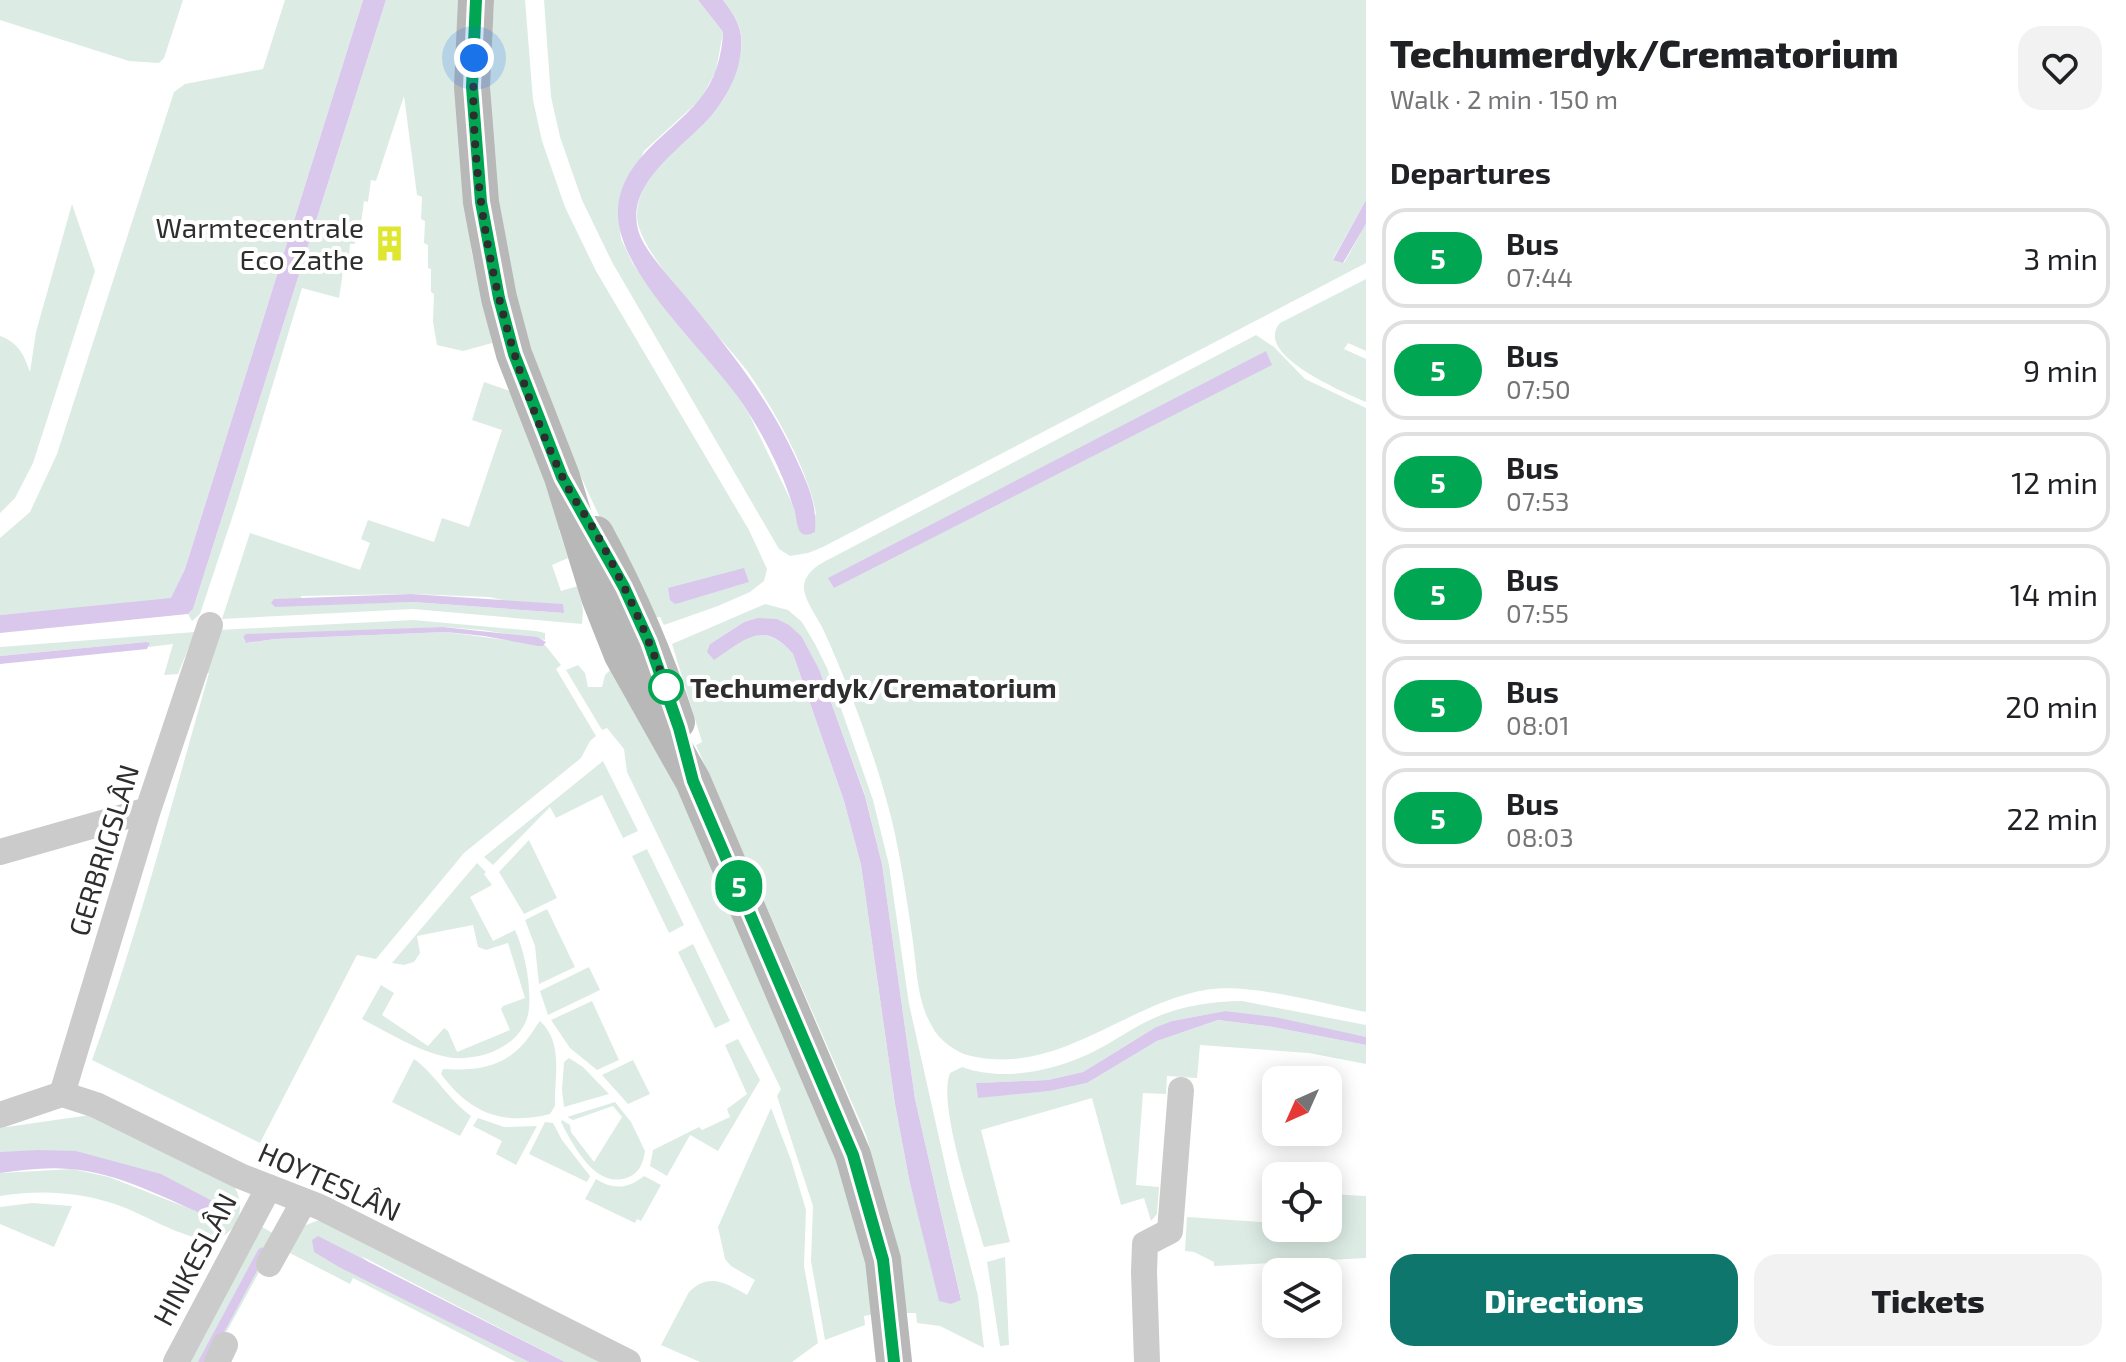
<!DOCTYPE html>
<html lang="en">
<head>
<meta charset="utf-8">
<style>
  :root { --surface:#fff; --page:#f2f2f2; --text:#202124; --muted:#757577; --line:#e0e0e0; --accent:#0f766e }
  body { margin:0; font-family:"Exo 2",sans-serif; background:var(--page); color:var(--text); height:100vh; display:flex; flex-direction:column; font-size:30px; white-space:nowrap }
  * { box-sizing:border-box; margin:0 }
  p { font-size:26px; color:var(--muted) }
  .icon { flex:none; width:44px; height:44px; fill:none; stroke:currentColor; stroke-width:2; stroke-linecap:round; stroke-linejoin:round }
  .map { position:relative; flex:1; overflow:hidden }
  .side { display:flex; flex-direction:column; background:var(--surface); width:760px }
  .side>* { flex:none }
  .badge { padding:0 16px; border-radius:26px; font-size:28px; line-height:52px }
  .needle { width:52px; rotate:225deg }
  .controls { position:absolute; left:1262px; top:1066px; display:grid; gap:16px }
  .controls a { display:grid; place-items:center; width:80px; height:80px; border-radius:16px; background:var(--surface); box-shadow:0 4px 20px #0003; font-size:40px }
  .you { position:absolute; width:40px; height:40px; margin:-20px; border:6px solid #fff; border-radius:50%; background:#1a73e8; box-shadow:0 0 0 12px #1a73e833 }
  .map>.badge { position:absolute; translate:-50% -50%; box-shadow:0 0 0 4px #fff }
  h2 { padding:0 24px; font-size:30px; line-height:72px }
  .round { display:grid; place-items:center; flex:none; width:84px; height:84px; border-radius:24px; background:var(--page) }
  .head { display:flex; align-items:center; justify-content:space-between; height:136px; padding:0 24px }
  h1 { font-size:38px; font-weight:800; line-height:60px }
  .primary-button { display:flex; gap:16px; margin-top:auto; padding:16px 24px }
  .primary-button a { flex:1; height:92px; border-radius:24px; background:var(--accent); color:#fff; font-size:32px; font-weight:800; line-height:92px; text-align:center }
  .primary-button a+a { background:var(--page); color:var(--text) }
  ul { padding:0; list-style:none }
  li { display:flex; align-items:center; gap:24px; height:100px; margin:0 16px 12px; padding:0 8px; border:4px solid var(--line); border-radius:24px }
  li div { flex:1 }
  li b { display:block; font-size:30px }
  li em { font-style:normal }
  li .badge { min-width:88px; font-weight:700; text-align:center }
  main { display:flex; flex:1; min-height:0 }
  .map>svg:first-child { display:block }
</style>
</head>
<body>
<main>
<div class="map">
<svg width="1366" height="1362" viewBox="0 0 1366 1362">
  <rect width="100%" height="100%" fill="#fff"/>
  <path fill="#dcece5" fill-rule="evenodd" d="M 0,0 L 183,0 L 164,58 L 159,63 L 129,61 L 0,20 Z
    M 285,0 L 363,0 L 185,569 L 171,599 L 0,615 L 0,538 L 30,512 L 57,454 L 174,92 L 185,84 L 263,69 Z
    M 386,0 L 460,0 L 465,202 L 472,254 L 492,343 L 463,351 L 437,345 L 433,322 L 434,294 L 431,292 L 431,269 L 428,268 L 428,245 L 424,243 L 425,221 L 421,219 L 422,197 L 417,195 L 404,96 L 376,181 L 371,180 L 368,202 L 364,201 L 361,223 L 357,223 L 355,244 L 350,244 L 348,266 L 344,265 L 339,298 L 302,288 L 236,506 L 200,614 L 192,621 L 188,614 L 193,609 Z
    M 494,0 L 525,0 L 533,100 L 542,141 L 565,207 L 596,271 L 749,530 L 767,569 L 764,581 L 750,592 L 718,606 L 664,625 L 660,617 L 649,618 C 586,491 521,362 501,219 C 494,176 490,129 490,85 C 489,57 493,28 494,0 Z
    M 544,0 L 698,0 L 723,32 L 716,71 L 701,99 L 644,151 L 618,209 L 621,239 L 633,264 L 667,310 L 730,385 L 749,414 L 793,505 L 799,529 L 816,514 C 809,471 773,408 748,372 C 724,339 635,252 637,215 C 639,167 691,144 716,110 C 727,96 735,79 739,61 C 746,34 739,22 723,0 L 1366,0 L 1366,200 L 1333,259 L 1344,263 L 1366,224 L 1366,263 L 823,547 L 808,553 L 790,556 L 779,549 L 612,262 L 582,200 L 560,137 L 551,97 Z
    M 72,204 L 95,271 L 33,463 L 15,498 L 0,513 L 0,336 C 19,343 24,355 30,372 L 36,332 Z
    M 1366,279 L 1366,351 L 1348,343 L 1344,349 L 1366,359 L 1366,402 C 1346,393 1252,355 1280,323 Z
    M 1256,335 L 1274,347 L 1305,379 L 1366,408 L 1366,1012 C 1322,1004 1248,982 1205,990 C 1125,1004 1058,1076 971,1056 C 957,1053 940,1041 933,1028 C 916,1001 917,966 912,935 C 907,901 902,867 895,834 C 881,770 850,688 823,629 C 817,616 803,599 804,585 C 807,568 826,561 839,554 Z
    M 484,382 L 510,391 L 566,527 L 559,530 L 568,558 L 552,565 L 561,591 L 578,586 L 583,610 L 582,624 L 413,609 L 222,619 L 250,533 L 360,570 L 370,543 L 361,539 L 368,520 L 434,542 L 442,518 L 469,527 L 502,430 L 472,420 ZM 411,594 L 489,597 L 564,613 L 413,602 L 302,605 L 301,596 Z
    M 765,604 L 788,610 L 802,622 L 815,644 L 827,668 L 873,800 L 889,865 L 909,1004 L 949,1182 L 978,1296 L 984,1348 L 940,1326 L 917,1323 L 916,1313 L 906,1313 L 893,1229 L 866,1135 L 696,745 L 702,742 L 672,644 ZM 757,618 L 802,637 L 819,669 L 865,795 L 882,864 L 915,1099 L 961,1299 L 951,1304 L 923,1231 L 909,1179 L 895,1104 L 861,865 L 844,801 L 793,654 C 766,623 745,636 710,644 L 744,622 Z
    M 413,620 L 536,631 L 545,633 L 545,640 L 482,630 L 443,627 L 243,637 L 244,640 L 247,643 L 275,639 L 446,632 L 545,645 L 561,665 L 556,669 L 596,736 L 590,741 L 581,758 L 464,853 L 376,959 L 357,955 L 260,1143 L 92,1060 C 138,933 172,803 209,673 L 203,673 L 219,630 Z
    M 195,632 L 178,674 L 164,675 L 173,644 L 149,647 L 146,642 L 0,656 L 0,647 Z
    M 578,665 L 585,673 L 588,687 L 602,687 L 605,675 L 611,669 L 662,752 L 831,1137 L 861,1235 L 875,1314 L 864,1316 L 865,1325 L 825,1340 L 811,1261 L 813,1206 L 777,1096 L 781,1089 L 627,772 L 624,749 L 607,728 L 602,730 L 566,670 Z
    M 603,761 L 638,831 L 623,838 L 602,795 L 556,818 L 550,807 L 493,865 L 484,857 Z
    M 529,840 L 557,898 L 524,914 L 499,872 Z
    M 647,849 L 684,925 L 669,933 L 632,856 Z
    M 477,863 L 486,872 L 484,874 L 492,885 L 470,897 L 493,941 L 515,930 C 525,952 531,984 529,1009 C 525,1046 479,1063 447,1057 C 417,1051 389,1033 362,1019 L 381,985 L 394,993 L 382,1015 L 428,1046 L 444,1028 L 448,1031 L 457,1052 L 510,1030 L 501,1009 L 503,1006 L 525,998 L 508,943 L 486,950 L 478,947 L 473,925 L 417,936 L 420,953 L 414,962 L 404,965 L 392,963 Z
    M 547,909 L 575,967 L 539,984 L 535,946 L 525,920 Z
    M 693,944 L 730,1021 L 715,1028 L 678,952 Z
    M 589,967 L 600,990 L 548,1015 L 540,991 Z
    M 592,1001 L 619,1060 L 597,1070 L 570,1048 L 551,1020 Z
    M 1242,1001 L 1366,1025 L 1366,1037 L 1225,1011 L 1172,1021 L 1156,1027 L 1083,1072 L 1048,1080 L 977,1083 L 978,1097 L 1050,1091 L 1087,1083 L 1157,1041 L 1218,1020 L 1273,1027 L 1366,1045 L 1366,1064 L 1309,1053 L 1200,1045 L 1197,1078 L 1167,1076 L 1166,1094 L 1143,1093 L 1136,1185 L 1159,1187 L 1157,1214 L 1151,1221 L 1144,1198 L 1121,1205 L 1092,1098 L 981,1130 L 1010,1242 L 984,1247 C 974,1211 937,1104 950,1073 L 962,1067 C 1003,1082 1054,1071 1093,1052 C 1113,1042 1132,1028 1152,1019 C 1179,1006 1213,1001 1242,1001 Z
    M 540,1021 C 564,1043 554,1077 555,1106 L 550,1114 C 502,1126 470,1113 441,1074 L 443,1069 C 476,1071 503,1068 525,1042 C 531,1035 535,1027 540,1021 Z
    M 738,1039 L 760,1080 L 718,1151 L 690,1135 L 667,1176 L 650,1166 L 653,1150 L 699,1127 L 702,1130 L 730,1117 L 727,1109 L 747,1094 L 725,1045 Z
    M 569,1058 L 583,1067 L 609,1094 L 564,1107 L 562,1090 L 564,1062 Z
    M 414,1059 C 436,1075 448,1099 471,1116 L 460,1136 L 392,1102 Z
    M 633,1060 L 650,1094 L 628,1104 L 602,1075 Z
    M 615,1102 L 631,1122 L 645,1151 C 643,1163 640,1172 629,1177 C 596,1191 573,1145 561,1122 L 562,1120 L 570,1125 L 571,1132 L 594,1162 L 622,1117 L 613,1106 L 573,1120 L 567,1117 Z
    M 771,1108 L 791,1160 L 806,1210 L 804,1266 L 818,1343 L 792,1362 L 700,1362 L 661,1345 L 689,1292 C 709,1272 726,1283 747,1295 L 755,1280 L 731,1266 L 725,1259 L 718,1227 Z
    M 90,1115 L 235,1188 C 247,1209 237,1237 210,1239 C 185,1240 147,1216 123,1207 C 85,1192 40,1189 0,1196 L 0,1173 L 72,1169 L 109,1177 L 211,1217 L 76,1151 L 0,1152 L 0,1128 Z
    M 478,1118 L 504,1127 L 537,1126 L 516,1165 L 496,1154 L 502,1141 L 473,1126 Z
    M 545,1122 L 553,1123 L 562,1140 L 590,1176 L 587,1182 L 529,1154 Z
    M 644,1176 L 661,1185 L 641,1221 L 637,1219 L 635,1223 L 585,1199 L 596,1179 C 613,1190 628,1189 644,1176 Z
    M 1328,1194 L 1366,1196 L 1366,1258 L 1214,1266 L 1214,1262 L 1194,1252 L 1185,1251 L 1187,1217 L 1276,1223 L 1276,1228 L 1328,1228 Z
    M 32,1203 L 72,1206 L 54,1247 L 0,1224 L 0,1207 Z
    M 316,1221 L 324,1221 L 603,1362 L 565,1362 L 361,1256 L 420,1307 L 529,1362 L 516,1362 L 353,1278 L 350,1284 L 286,1251 L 304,1226 Z
    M 259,1225 L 274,1234 L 270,1252 L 210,1362 L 190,1362 Z
    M 1005,1257 L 1009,1345 L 1000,1346 L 987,1262 Z"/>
  <path fill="#dac8ec" d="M 363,0 L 386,0 L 193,609 L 188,614 L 0,633 L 0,615 L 171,598 L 185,569 Z
    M 698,0 L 723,0 C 742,25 745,37 738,67 C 734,82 725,98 716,110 C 691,144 622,180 639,233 C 646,253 672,280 686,297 C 730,351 769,398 798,463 C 809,487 817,505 815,532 C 809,535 803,537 799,530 C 796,523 796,513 793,506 C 783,474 766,440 748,412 C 715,357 615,275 618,210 C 621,159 670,135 699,100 C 715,81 722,56 723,32 Z
    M 1366,200 L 1366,224 L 1343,263 L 1333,260 Z
    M 1266,351 L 1272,365 L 834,588 L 828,578 Z
    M 744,568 L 749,582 L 679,603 L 675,604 L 670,600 L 668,588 Z
    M 411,594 L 563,604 L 564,613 L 413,602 L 275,607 L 271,603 L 274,599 Z
    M 757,618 L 777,619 L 789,625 L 802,637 L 819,669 L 865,796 L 882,864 L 915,1099 L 961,1300 L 951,1304 L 939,1301 L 909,1179 L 895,1104 L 861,865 L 844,801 L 793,654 C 763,619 746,639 714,660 L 707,652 L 710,644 L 744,622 Z
    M 443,627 L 537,637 L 546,642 L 543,646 L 538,646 L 484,636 L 446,632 L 275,639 L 246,643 L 243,637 L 246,634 Z
    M 146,642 L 150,643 L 147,649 L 0,664 L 0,656 Z
    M 1225,1011 L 1275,1017 L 1366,1037 L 1366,1045 L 1273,1027 L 1218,1020 L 1157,1041 L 1087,1083 L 1050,1091 L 978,1098 L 976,1083 L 1048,1080 L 1083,1072 L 1156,1027 L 1172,1021 Z
    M 38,1150 L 76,1151 L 161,1174 L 218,1204 L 211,1218 C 167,1199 117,1172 69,1169 C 46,1167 23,1170 0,1173 L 0,1152 Z
    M 318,1236 L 565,1362 L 529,1362 L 339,1267 L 314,1252 L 312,1240 Z"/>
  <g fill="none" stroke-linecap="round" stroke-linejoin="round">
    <path stroke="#dac8ec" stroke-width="9" d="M 203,1362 L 262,1252"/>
    <path stroke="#cbcbcb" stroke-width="26" d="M 0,852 L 148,810
      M 62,1094 L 148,810 L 210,625
      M 0,1115 L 62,1094 L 96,1105 L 240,1176 L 320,1207 L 628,1362
      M 269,1264 L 304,1201
      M 176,1362 L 269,1187
      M 217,1362 L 225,1345
      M 1147,1362 L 1144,1272 L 1145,1244 L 1170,1231 L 1181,1090"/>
    <path stroke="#b8b8b8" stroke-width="36" d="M 476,0 L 472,87 L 481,202 L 499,298 L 514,354 L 562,477 L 599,597 L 622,655 L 693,781 L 853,1155 L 883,1260 L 894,1362
      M 596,534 C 629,595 656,656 677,722"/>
  </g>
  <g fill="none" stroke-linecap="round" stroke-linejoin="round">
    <defs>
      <path id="line" d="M 476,0 L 472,87 L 481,202 L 499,298 L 514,354 L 562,477 L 624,587 L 649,642 L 679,728 L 693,781 L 853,1155 L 883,1260 L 894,1362"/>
    </defs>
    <use href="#line" stroke="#fff" stroke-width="18"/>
    <use href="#line" stroke="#00a651" stroke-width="12"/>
    <path stroke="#2e2e2e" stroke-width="8" stroke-dasharray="0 14.4" d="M 474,58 C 468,197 502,351 562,476 C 571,496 585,514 596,533 C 625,586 651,641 670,699 L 666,687"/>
  </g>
  <defs>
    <symbol id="building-bare" viewBox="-9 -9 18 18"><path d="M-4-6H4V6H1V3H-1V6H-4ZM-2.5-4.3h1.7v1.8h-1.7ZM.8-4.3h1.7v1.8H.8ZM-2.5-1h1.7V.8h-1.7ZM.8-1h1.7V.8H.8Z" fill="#dfe630" stroke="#fff" stroke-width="2.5" paint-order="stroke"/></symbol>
  </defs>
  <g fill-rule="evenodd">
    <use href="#building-bare" x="364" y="218" width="51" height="51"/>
  </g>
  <circle fill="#fff" stroke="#00a651" stroke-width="4" cx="666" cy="687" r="16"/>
  <g text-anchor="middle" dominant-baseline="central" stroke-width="8" stroke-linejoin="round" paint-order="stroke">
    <g font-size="28" fill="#2e2e2e" stroke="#fff" text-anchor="end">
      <text x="364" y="227">Warmtecentrale<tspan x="364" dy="32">Eco Zathe</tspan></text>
    </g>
    <g font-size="28" font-weight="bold" fill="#2e2e2e" stroke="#fff" text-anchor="start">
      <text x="690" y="687">Techumerdyk/Crematorium</text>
    </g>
    <g font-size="28" fill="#2e2e2e" stroke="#fff">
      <text transform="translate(103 850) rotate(-73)">GERBRIGSLÂN</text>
      <text transform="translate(330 1181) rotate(24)">HOYTESLÂN</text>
      <text transform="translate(194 1259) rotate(-62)">HINKESLÂN</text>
    </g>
  </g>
</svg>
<div class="controls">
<a><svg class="needle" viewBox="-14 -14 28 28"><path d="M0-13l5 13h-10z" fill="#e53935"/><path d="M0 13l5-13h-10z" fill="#757577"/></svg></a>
<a><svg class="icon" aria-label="locate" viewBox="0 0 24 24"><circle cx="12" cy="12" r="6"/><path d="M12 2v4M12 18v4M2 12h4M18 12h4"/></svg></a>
<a><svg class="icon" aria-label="layers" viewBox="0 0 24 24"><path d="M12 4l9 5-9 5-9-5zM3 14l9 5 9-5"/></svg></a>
</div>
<div class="you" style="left:474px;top:58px"></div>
<b class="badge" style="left:739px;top:886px;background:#00a651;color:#fff">5</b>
</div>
<section class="side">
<div class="head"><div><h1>Techumerdyk/Crematorium</h1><p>Walk · 2 min · 150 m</p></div><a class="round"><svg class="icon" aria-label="heart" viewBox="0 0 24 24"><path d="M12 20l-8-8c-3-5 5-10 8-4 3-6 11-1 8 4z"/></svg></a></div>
<h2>Departures</h2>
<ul>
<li><span class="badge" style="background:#00a651;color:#fff">5</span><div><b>Bus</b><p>07:44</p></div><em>3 min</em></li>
<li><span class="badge" style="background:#00a651;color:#fff">5</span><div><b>Bus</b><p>07:50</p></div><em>9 min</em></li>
<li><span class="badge" style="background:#00a651;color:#fff">5</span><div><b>Bus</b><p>07:53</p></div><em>12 min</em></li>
<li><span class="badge" style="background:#00a651;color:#fff">5</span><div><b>Bus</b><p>07:55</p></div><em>14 min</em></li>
<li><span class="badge" style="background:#00a651;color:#fff">5</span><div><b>Bus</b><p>08:01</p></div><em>20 min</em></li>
<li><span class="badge" style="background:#00a651;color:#fff">5</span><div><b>Bus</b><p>08:03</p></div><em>22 min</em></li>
</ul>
<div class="primary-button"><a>Directions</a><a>Tickets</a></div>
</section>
</main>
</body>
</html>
